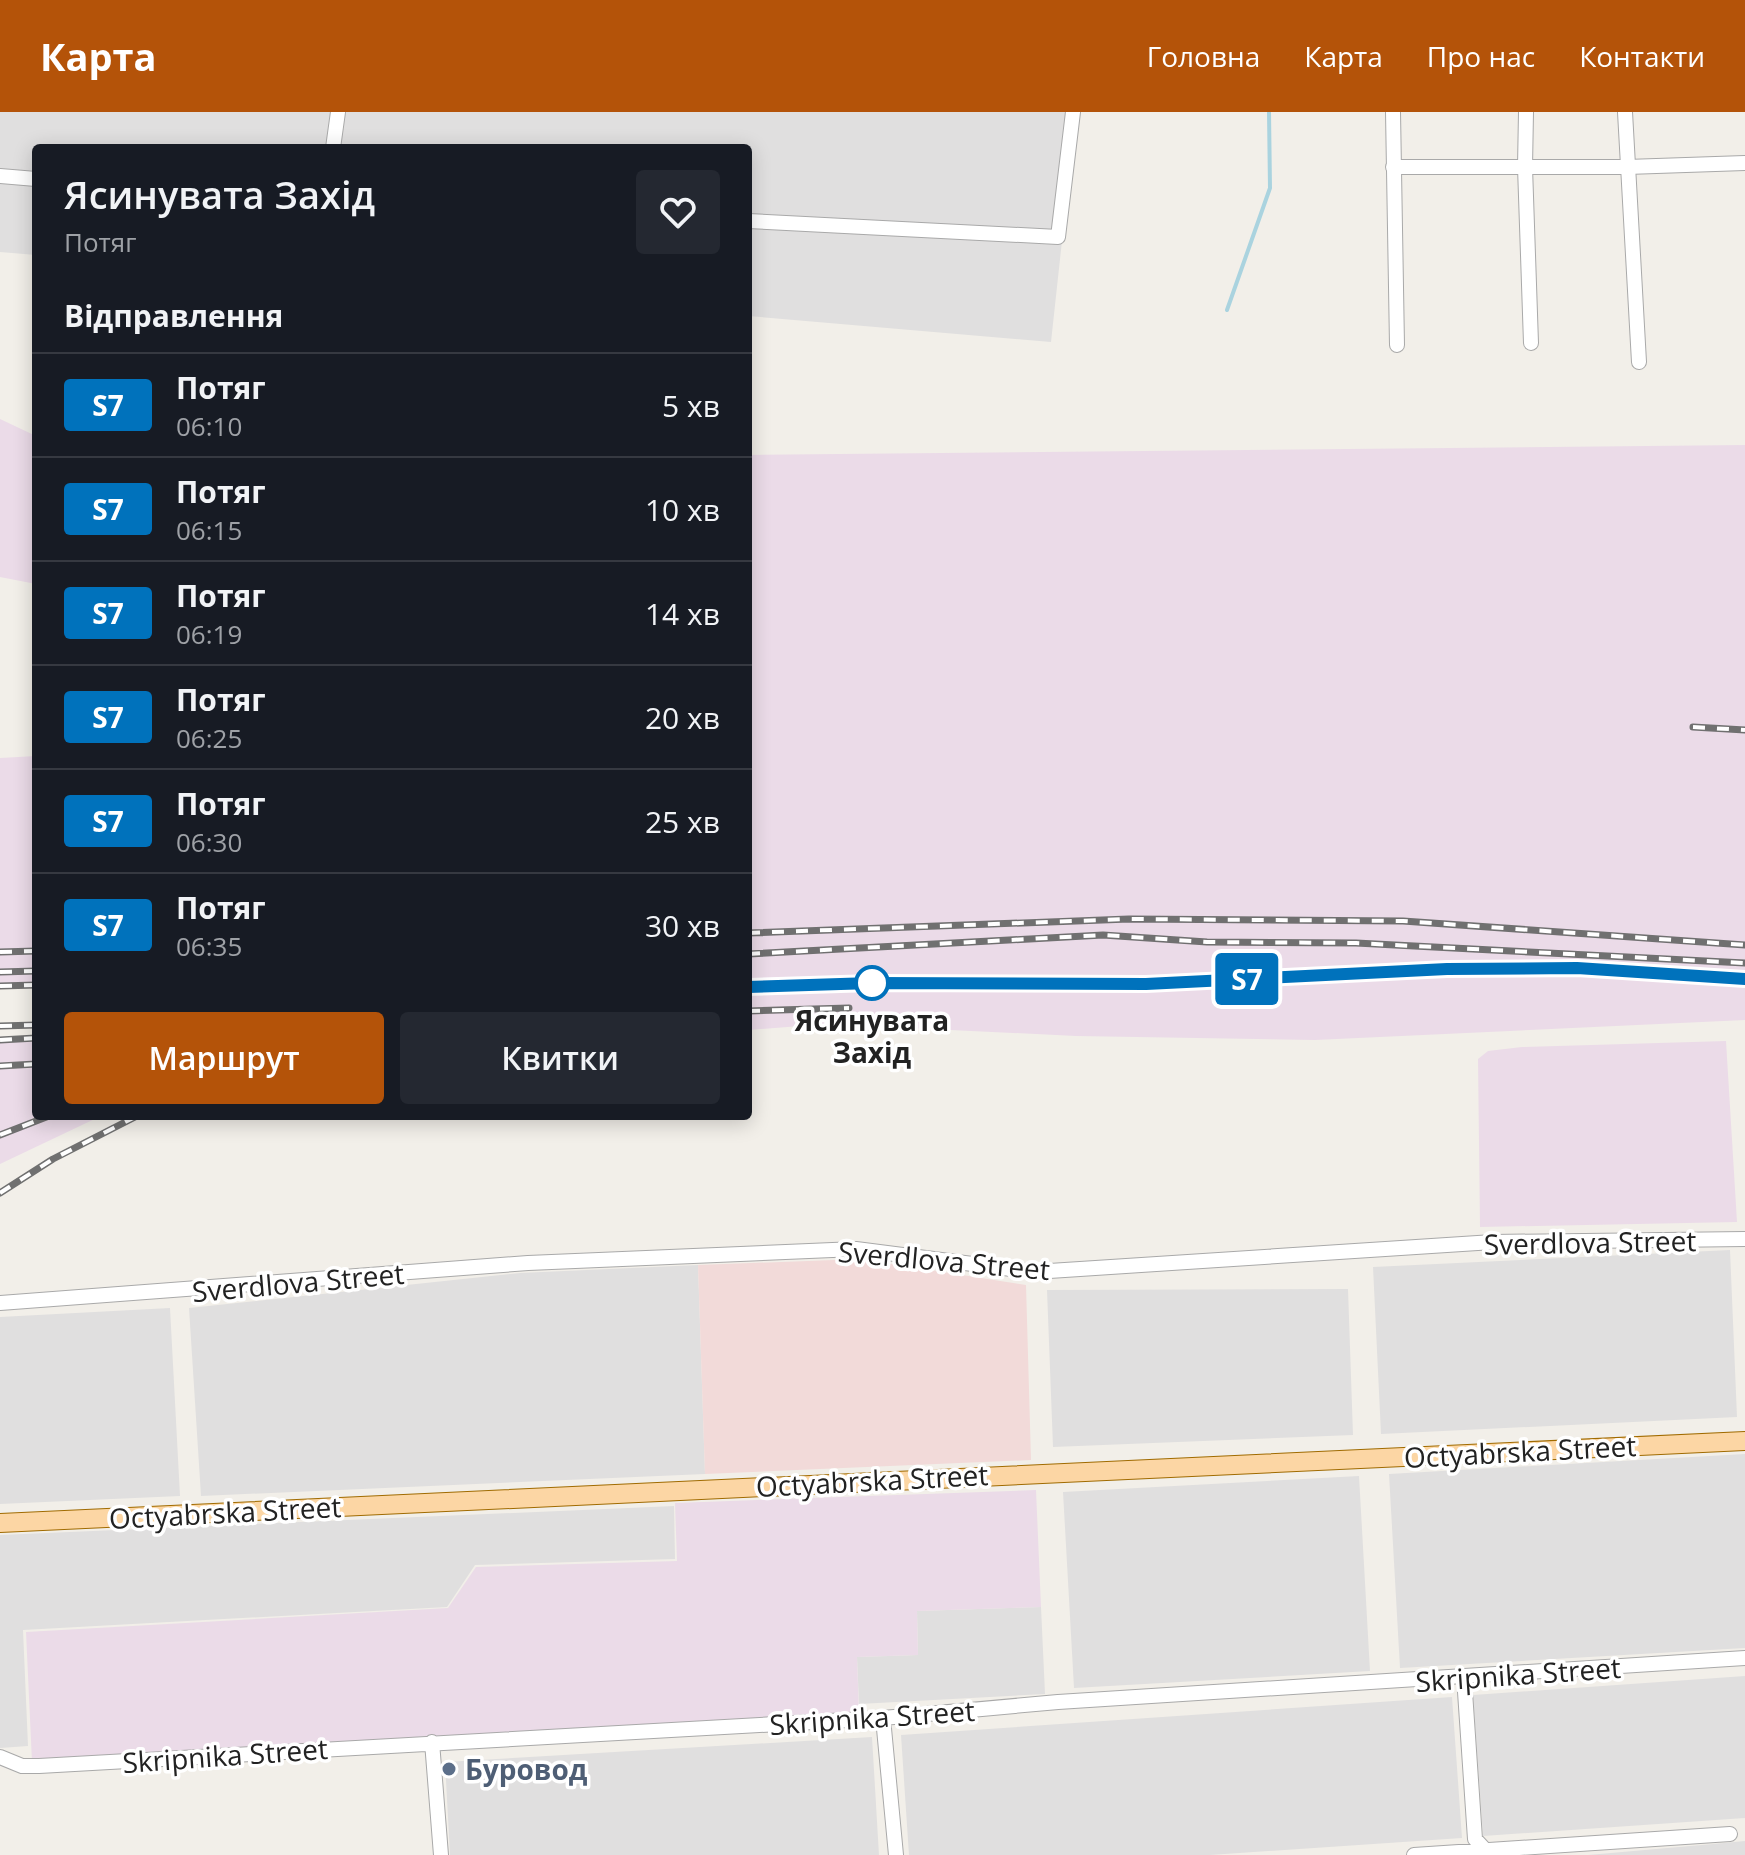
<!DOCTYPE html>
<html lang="uk">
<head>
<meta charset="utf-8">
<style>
  :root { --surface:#171b24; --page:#242831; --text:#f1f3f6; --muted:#9ea1a6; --line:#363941; --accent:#b45309 }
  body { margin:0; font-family:"Open Sans",sans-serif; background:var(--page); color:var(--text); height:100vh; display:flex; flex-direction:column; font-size:30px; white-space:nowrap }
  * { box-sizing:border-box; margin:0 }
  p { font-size:26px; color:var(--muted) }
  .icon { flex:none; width:44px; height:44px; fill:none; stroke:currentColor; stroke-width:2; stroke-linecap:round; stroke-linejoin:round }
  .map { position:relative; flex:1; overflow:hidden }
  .side { position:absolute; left:32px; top:32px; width:720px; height:976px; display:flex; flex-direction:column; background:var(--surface); border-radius:8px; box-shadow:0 4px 20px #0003 }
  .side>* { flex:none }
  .badge { padding:0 16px; border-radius:6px; font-size:28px; line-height:52px }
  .map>.badge { position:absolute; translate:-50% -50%; box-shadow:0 0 0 4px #fff }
  h2 { padding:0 32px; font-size:30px; line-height:72px }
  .round { display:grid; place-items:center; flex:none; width:84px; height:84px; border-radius:8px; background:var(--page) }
  .overview { display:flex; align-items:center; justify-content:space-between; height:136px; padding:0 32px }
  h1 { font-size:38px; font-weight:600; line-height:60px }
  .primary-button { display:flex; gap:16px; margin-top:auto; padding:16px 32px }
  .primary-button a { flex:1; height:92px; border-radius:8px; background:var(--accent); color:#fff; font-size:32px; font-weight:600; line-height:92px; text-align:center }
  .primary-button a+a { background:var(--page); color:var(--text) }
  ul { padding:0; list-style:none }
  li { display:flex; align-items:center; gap:24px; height:104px; padding:0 32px; border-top:2px solid var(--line) }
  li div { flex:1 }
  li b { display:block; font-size:30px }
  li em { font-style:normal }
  li .badge { min-width:88px; font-weight:700; text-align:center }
  header { display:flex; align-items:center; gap:48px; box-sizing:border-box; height:112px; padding:0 40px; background:var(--accent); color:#fff }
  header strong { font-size:38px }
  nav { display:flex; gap:44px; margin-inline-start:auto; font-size:28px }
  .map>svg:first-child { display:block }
</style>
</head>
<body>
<header>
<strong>Карта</strong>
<nav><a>Головна</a><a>Карта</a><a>Про нас</a><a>Контакти</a></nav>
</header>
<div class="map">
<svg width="1745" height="1743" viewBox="0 0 1745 1743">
  <rect width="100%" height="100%" fill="#f2efe9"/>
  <path fill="#e0dfdf" d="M 0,0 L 1076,0 L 1051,230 L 748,204 L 748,36 L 36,36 L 36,143 L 0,140 Z
    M 1730,1138 L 1737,1305 L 1381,1322 L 1373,1155 Z
    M 698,1153 L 705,1362 L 201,1384 L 189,1196 L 520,1161 Z
    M 1348,1177 L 1353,1323 L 1053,1335 L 1047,1178 Z
    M 170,1196 L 180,1384 L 0,1392 L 0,1205 Z
    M 1745,1342 L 1745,1536 L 1400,1556 L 1389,1362 Z
    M 1359,1364 L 1370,1559 L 1074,1576 L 1063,1380 Z
    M 674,1394 L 675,1447 L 475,1453 L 447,1495 L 23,1518 L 28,1634 L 0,1636 L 0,1423 Z
    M 1041,1495 L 1045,1582 L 859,1592 L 857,1545 L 918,1543 L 917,1499 Z
    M 1745,1564 L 1745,1706 L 1483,1724 L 1473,1583 Z
    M 1452,1585 L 1462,1726 L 1210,1743 L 909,1743 L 901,1623 Z
    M 872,1625 L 879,1743 L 450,1743 L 445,1650 Z
    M 1745,1729 L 1745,1743 L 1588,1743 L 1713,1732 Z"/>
  <path fill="#f2dad9" d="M 860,1147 L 1026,1173 L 1031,1348 L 705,1362 L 698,1153 Z"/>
  <path fill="#ebdbe8" d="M 0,307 L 36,324 L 36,472 L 0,465 Z
    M 1745,333 L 1745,908 L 1315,928 L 1076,924 L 826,912 L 748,918 L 748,343 Z
    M 36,644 L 36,873 L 0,875 L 0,646 Z
    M 36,929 L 36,1004 L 101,1004 L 0,1052 L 0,930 Z
    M 1726,929 L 1737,1110 L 1480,1115 L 1478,947 L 1488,939 L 1522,935 Z
    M 1036,1378 L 1041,1495 L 917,1499 L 918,1543 L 857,1545 L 859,1601 L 32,1650 L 26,1520 L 448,1496 L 476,1455 L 677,1449 L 675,1391 Z"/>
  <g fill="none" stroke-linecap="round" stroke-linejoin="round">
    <path stroke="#aad3df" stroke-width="4" d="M 1227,198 L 1270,76 L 1269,0"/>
    <defs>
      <path id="minor" d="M 1393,0 L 1397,233
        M 1526,0 L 1525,55 L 1531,231
        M 1625,0 L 1639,250
        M 333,36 L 338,0
        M 1393,55 L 1627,55 L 1745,51
        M 0,64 L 36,67
        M 748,109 L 1058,125 L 1073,0
        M 0,1191 L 528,1151 L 856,1137 L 1034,1160 L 1493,1130 L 1745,1127
        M 1464,1565 L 1475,1727 L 1489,1742
        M 883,1606 L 896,1743
        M 432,1630 L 441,1743
        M 0,1645 L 22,1654 L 39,1654 L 883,1606 L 1058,1590 L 1745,1546
        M 1414,1743 L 1730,1722"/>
      <path id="major" d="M 0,1411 L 1745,1329"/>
    </defs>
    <use href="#minor" stroke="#a9a9a9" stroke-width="16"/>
    <use href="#major" stroke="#a06b00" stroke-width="20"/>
    <use href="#minor" stroke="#fff" stroke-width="14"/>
    <use href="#major" stroke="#fcd6a4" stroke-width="18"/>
    <defs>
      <path id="rail" d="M 1693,615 L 1745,618
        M 748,821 L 1129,807 L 1403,809 L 1745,833
        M 0,840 L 36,839
        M 748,842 L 1103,823 L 1207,830 L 1356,831 L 1745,851
        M 0,860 L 36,859
        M 0,874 L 36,873
        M 748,875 L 872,871 L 1146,872 L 1447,857 L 1577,856 L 1745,867
        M 748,899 L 849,896
        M 0,914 L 36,913
        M 0,928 L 36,926
        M 0,954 L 36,952
        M 0,1023 L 49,1004
        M 0,1081 L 53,1047 L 137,1004"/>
    </defs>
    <use href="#rail" stroke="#707070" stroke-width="7"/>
    <use href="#rail" stroke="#fff" stroke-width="4" stroke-dasharray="12" stroke-linecap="butt"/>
  </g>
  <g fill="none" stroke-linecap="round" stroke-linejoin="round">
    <defs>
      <path id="line" d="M 748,875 L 872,871 L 1146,872 L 1447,857 L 1577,856 L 1745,867"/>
    </defs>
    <use href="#line" stroke="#fff" stroke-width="18"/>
    <use href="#line" stroke="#0072bc" stroke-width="12"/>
  </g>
  <circle fill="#fff" stroke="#0072bc" stroke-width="4" cx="872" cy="871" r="16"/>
  <circle fill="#5c6f8a" stroke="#fff" stroke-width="3" cx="449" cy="1657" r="8"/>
  <g text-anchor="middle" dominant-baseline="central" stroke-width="7" stroke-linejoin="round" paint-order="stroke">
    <g font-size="28" font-weight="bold" fill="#222" stroke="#fff">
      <text x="872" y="908">Ясинувата<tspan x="872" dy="32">Захід</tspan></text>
    </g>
    <g font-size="28" fill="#222" stroke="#fff">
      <text transform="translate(1590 1130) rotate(-1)">Sverdlova Street</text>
      <text transform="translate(944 1148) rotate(5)">Sverdlova Street</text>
      <text transform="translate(298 1170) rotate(-5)">Sverdlova Street</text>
      <text transform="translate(1520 1339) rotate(-3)">Octyabrska Street</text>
      <text transform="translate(872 1368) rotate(-3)">Octyabrska Street</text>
      <text transform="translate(225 1400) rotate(-3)">Octyabrska Street</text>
      <text transform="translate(1518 1562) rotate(-4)">Skripnika Street</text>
      <text transform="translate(872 1605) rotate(-4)">Skripnika Street</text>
      <text transform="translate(225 1643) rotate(-4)">Skripnika Street</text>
    </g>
    <g font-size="28" font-weight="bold" fill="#4e5e75" stroke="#fff" text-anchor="start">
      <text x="465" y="1657">Буровод</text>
    </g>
  </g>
</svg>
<b class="badge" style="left:1247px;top:867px;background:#0072bc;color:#fff">S7</b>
<section class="side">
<div class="overview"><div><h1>Ясинувата Захід</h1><p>Потяг</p></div><a class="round"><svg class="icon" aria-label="heart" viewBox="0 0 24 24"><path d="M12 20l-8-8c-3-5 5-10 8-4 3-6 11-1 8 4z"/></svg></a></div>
<h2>Відправлення</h2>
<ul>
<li><span class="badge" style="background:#0072bc;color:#fff">S7</span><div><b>Потяг</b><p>06:10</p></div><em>5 хв</em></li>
<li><span class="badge" style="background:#0072bc;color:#fff">S7</span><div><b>Потяг</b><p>06:15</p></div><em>10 хв</em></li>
<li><span class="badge" style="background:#0072bc;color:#fff">S7</span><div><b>Потяг</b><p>06:19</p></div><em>14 хв</em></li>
<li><span class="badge" style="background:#0072bc;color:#fff">S7</span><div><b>Потяг</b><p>06:25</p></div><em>20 хв</em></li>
<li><span class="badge" style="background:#0072bc;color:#fff">S7</span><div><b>Потяг</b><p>06:30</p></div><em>25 хв</em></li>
<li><span class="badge" style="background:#0072bc;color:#fff">S7</span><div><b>Потяг</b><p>06:35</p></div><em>30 хв</em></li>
</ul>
<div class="primary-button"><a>Маршрут</a><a>Квитки</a></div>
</section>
</div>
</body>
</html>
